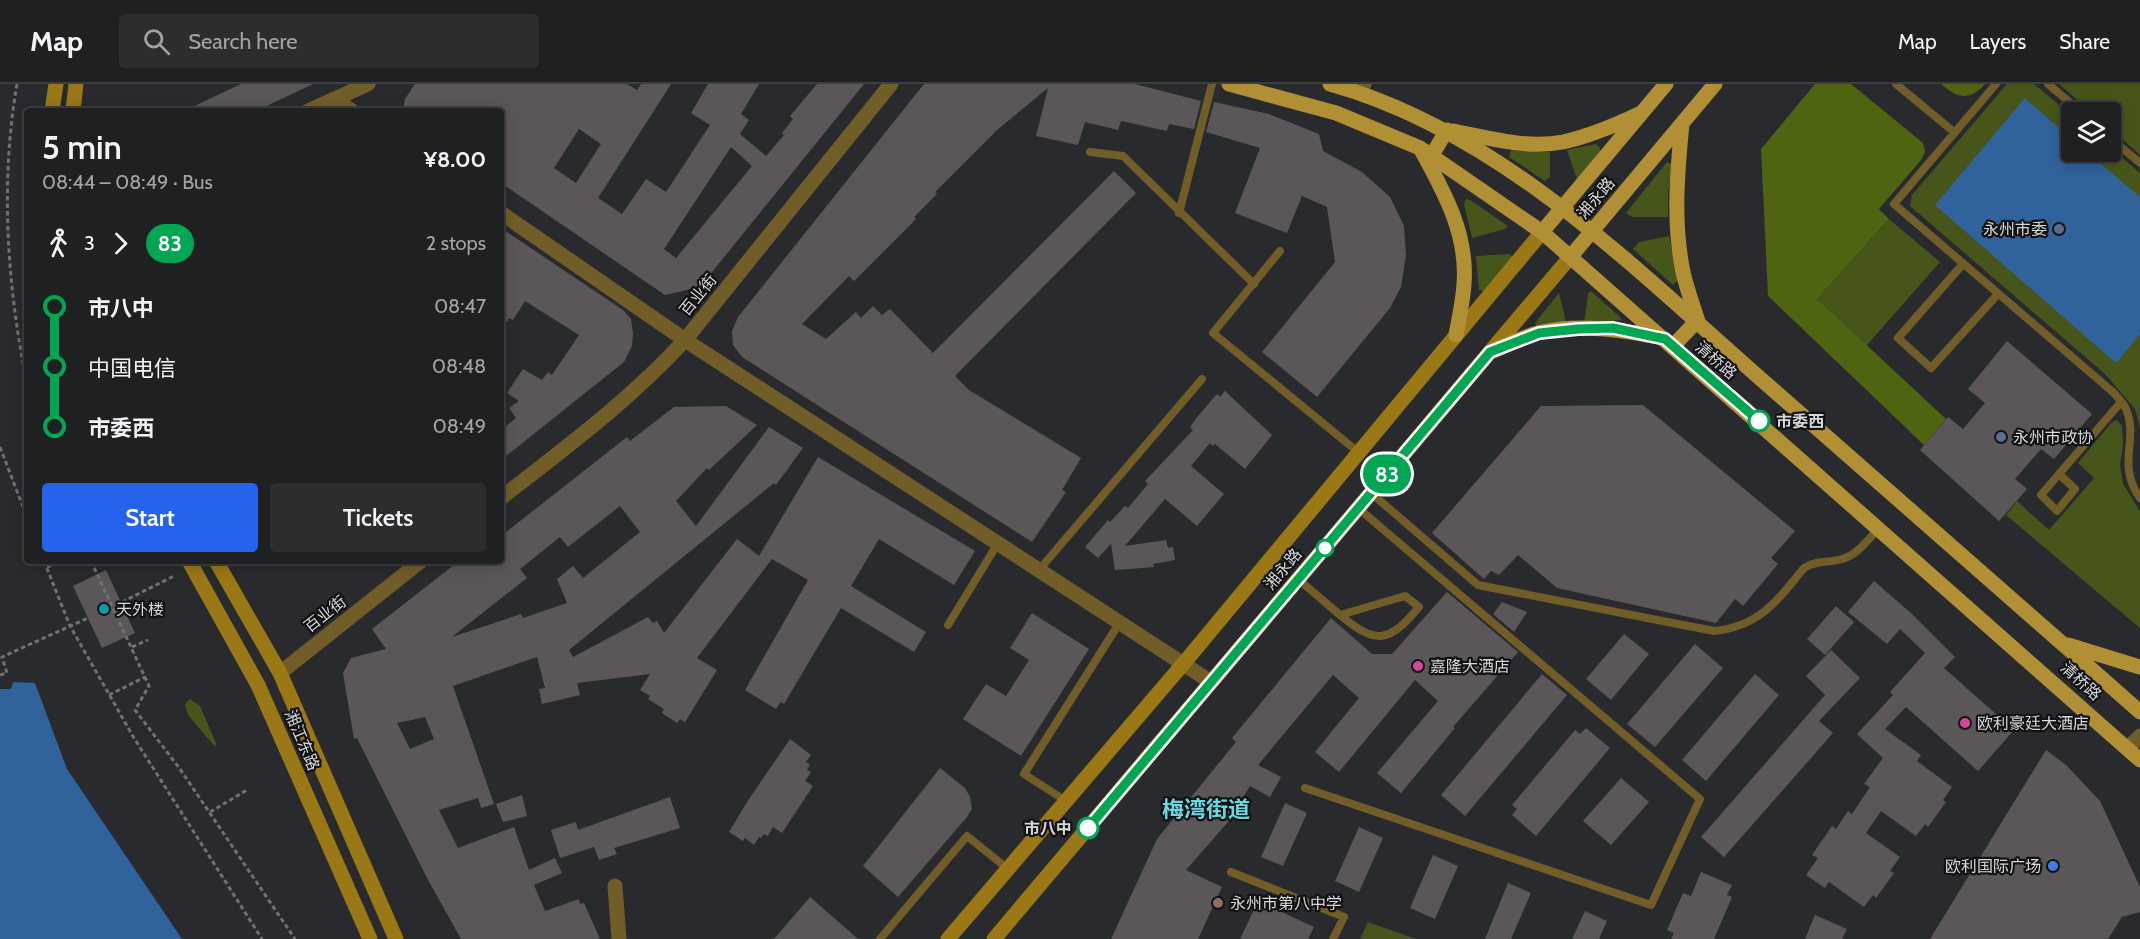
<!DOCTYPE html>
<html lang="en">
<head>
<meta charset="utf-8">
<style>
  :root { --surface:#1f2022; --page:#2c2d2f; --text:#f1f3f6; --muted:#a1a3a5; --line:#3c3e40; --accent:#2563eb }
  body { margin:0; font-family:Cabin,"Noto Sans SC",sans-serif; background:var(--page); color:var(--text); height:100vh; display:flex; flex-direction:column; font-size:22px; white-space:nowrap }
  * { box-sizing:border-box; margin:0 }
  p { font-size:20px; color:var(--muted) }
  .icon { flex:none; width:33px; height:33px; fill:none; stroke:currentColor; stroke-width:2; stroke-linecap:round; stroke-linejoin:round }
  .map { position:relative; flex:1; overflow:hidden }
  .side { position:absolute; left:24px; top:24px; width:480px; height:456px; display:flex; flex-direction:column; background:var(--surface); border-radius:6px; box-shadow:0 3px 15px #0003,0 0 0 2px var(--line) }
  .side>* { flex:none }
  .badge { padding:0 12px; border-radius:20px; font-size:21px; line-height:39px }
  .tools { position:absolute; left:2061px; top:18px; display:grid; gap:12px }
  .tools a { display:grid; place-items:center; width:60px; height:60px; border-radius:6px; background:var(--surface); box-shadow:0 3px 15px #0003,0 0 0 2px var(--line); font-size:30px }
  .map>.badge { position:absolute; translate:-50% -50%; box-shadow:0 0 0 3px #fff }
  .legs { display:flex; align-items:center; gap:9px; height:66px; padding:0 18px; font-size:20px }
  .legs p { margin-inline-start:auto }
  .summary { display:flex; align-items:center; justify-content:space-between; height:102px; padding:0 18px }
  h1 { font-size:33px; font-weight:600; line-height:45px }
  .primary-button { display:flex; gap:12px; margin-top:auto; padding:12px 18px }
  .primary-button a { flex:1; height:69px; border-radius:6px; background:var(--accent); color:#fff; font-size:24px; font-weight:600; line-height:69px; text-align:center }
  .primary-button a+a { background:var(--page); color:var(--text) }
  ul { padding:0 18px; list-style:none }
  li { display:flex; align-items:center; gap:21px; height:60px; font-size:22px }
  li i { display:grid; place-items:center; width:9px; height:100%; margin:0 8px; background:currentColor }
  li i::after { content:''; width:15px; height:15px; margin:-8px; border:4px solid; border-radius:50%; background:var(--surface) }
  li p { margin-inline-start:auto }
  li:first-child i { background:linear-gradient(#0000 50%,currentColor 0) }
  li:last-child i { background:linear-gradient(currentColor 50%,#0000 0) }
  header { display:flex; align-items:center; gap:36px; box-sizing:border-box; height:84px; padding:0 30px; background:var(--surface); border-bottom:2px solid var(--line) }
  header strong { font-size:28px }
  nav { display:flex; gap:33px; margin-inline-start:auto; font-size:21px }
  .search { width:420px; height:54px; background:var(--page); display:flex; align-items:center; gap:15px; box-sizing:border-box; padding:0 21px; border-radius:6px; color:var(--muted); font-size:22px }
  .map>svg:first-child { display:block }
</style>
</head>
<body>
<header>
<strong>Map</strong>
<div class="search"><svg class="icon" aria-label="search" viewBox="0 0 24 24"><circle cx="10" cy="10" r="6"/><path d="M15 15l6 6"/></svg>Search here</div>
<nav><a>Map</a><a>Layers</a><a>Share</a></nav>
</header>
<div class="map">
<svg width="2140" height="855" viewBox="0 0 2140 855">
  <rect width="100%" height="100%" fill="#292a2d"/>
  <path fill="#46561b" d="M 2007,0 L 2034,0 L 2071,31 L 2072,68 L 2110,68 L 2111,64 L 2140,89 L 2140,344 L 2135,325 L 2105,290 L 1910,122 L 1912,111 Z
    M 2059,0 L 2140,0 L 2140,71 L 2111,45 L 2110,28 L 2091,28 Z
    M 1596,60 L 1600,64 L 1600,67 L 1577,95 L 1567,66 Z
    M 1511,66 L 1550,68 L 1550,93 L 1545,97 L 1509,73 Z
    M 1667,78 L 1672,80 L 1668,110 L 1668,133 L 1632,133 L 1626,129 Z
    M 1466,115 L 1470,116 L 1508,142 L 1505,145 L 1472,154 L 1464,120 Z
    M 1889,135 L 1940,178 L 1866,262 L 1817,215 Z
    M 1669,152 L 1678,196 L 1673,201 L 1633,165 L 1639,158 Z
    M 1509,170 L 1513,173 L 1484,207 L 1479,206 L 1476,172 Z
    M 1591,207 L 1620,233 L 1621,236 L 1584,240 L 1588,210 Z
    M 1559,209 L 1567,242 L 1537,244 L 1535,239 Z
    M 2117,336 L 2122,342 L 2123,362 L 2120,381 L 2123,400 L 2140,427 L 2140,544 L 2006,431 L 2017,417 L 2049,446 L 2094,394 L 2078,379 L 2112,338 Z
    M 190,615 L 200,622 L 216,659 L 215,663 L 188,631 L 185,620 Z
    M 1368,838 L 1416,855 L 1360,855 Z"/>
  <path fill="#4f6410" d="M 1815,0 L 1851,0 L 1923,59 L 1925,68 L 1921,76 L 1879,125 L 1889,135 L 1817,215 L 1946,335 L 1924,361 L 1768,212 L 1761,65 Z
    M 1941,0 L 1985,0 C 1969,18 1957,14 1941,0 Z"/>
  <path fill="#30629c" d="M 2025,14 L 2071,55 L 2072,68 L 2087,68 L 2140,113 L 2140,250 L 2116,279 L 1935,121 Z
    M 13,598 L 35,599 L 67,685 L 182,855 L 0,855 L 0,605 L 11,605 Z"/>
  <path fill="#5b5758" fill-rule="evenodd" d="M 241,0 L 313,0 L 256,27 L 184,27 Z
    M 415,0 L 627,0 L 637,6 L 641,0 L 671,0 L 598,114 L 622,130 L 646,95 L 666,108 L 710,41 L 691,29 L 708,0 L 759,0 L 741,30 L 749,36 L 740,50 L 766,72 L 784,51 L 782,49 L 793,35 L 790,32 L 817,0 L 864,0 L 700,203 L 665,211 L 501,99 L 501,27 L 403,27 L 405,15 ZM 579,45 L 601,60 L 576,99 L 554,84 ZM 731,63 L 752,82 L 676,174 L 664,165 Z
    M 924,0 L 1135,0 L 1201,17 L 1194,45 L 1169,40 L 1167,47 L 1121,37 L 1118,46 L 1085,38 L 1078,61 L 1036,52 L 1048,4 L 997,46 L 935,108 L 937,110 L 914,133 L 916,135 L 854,197 L 849,192 L 802,240 L 826,255 L 856,228 L 861,234 L 873,222 L 882,231 L 890,225 L 933,269 L 1114,87 L 1136,109 L 955,292 L 969,306 L 1081,374 L 1062,406 L 1066,408 L 1032,458 L 742,273 L 733,261 L 732,247 L 738,233 Z
    M 1214,18 L 1269,30 L 1319,50 L 1323,67 L 1362,88 L 1390,113 L 1404,142 L 1406,171 L 1401,203 L 1390,224 L 1317,313 L 1262,268 L 1335,178 L 1327,123 L 1302,112 L 1287,149 L 1235,129 L 1260,64 L 1206,48 Z
    M 501,144 L 623,226 L 631,235 L 633,249 L 632,262 L 624,278 L 501,376 L 501,346 L 516,334 L 509,324 L 519,317 L 507,309 L 523,285 L 542,296 L 548,288 L 552,291 L 579,251 L 525,217 L 513,236 L 509,234 L 501,247 Z
    M 2007,257 L 2092,330 L 2054,375 L 2041,365 L 2015,395 L 2027,405 L 1999,437 L 1920,366 L 1948,333 L 1963,345 L 1985,319 L 1968,305 Z
    M 1225,307 L 1272,351 L 1245,385 L 1215,360 L 1213,362 L 1210,359 L 1191,382 L 1224,410 L 1197,442 L 1165,415 L 1125,462 L 1166,456 L 1168,464 L 1173,463 L 1175,476 L 1153,480 L 1154,483 L 1115,486 L 1111,460 L 1098,474 L 1085,463 L 1108,436 L 1110,438 L 1125,422 L 1128,424 L 1148,400 L 1145,397 L 1193,346 L 1190,343 L 1198,332 L 1217,310 L 1220,313 Z
    M 1643,321 L 1795,447 L 1771,474 L 1778,480 L 1743,522 L 1735,515 L 1716,539 L 1557,504 L 1518,471 L 1499,491 L 1491,487 L 1484,495 L 1432,449 L 1541,322 Z
    M 726,322 L 757,341 L 709,386 L 707,384 L 676,417 L 696,442 L 769,343 L 803,364 L 776,401 L 774,399 L 569,566 L 573,573 L 648,533 L 653,539 L 657,537 L 664,549 L 737,455 L 759,472 L 818,373 L 975,467 L 954,501 L 879,455 L 851,502 L 926,548 L 914,568 L 841,524 L 784,620 L 781,618 L 776,625 L 745,606 L 808,496 L 772,475 L 697,574 L 717,586 L 685,638 L 680,635 L 677,639 L 662,629 L 664,625 L 648,615 L 650,612 L 640,606 L 650,590 L 577,599 L 580,611 L 542,620 L 539,605 L 545,604 L 537,573 L 453,602 L 494,720 L 481,724 L 478,714 L 439,726 L 458,764 L 514,743 L 529,786 L 555,774 L 562,789 L 534,801 L 545,827 L 579,815 L 580,820 L 584,819 L 600,855 L 461,855 L 426,792 L 357,654 L 354,655 L 343,589 L 351,574 L 386,565 L 372,545 L 459,477 L 501,477 L 501,452 L 627,353 L 630,357 L 674,323 ZM 620,422 L 640,448 L 583,494 L 573,482 L 557,495 L 567,519 L 523,534 L 521,530 L 452,553 L 527,494 L 520,485 L 560,453 L 568,463 ZM 425,633 L 434,655 L 410,665 L 397,639 Z
    M 106,486 L 135,549 L 102,564 L 73,502 Z
    M 1874,497 L 1912,530 L 1955,573 L 1944,584 L 2014,646 L 1978,687 L 1906,623 L 1885,645 L 1921,671 L 1917,677 L 1952,703 L 1943,716 L 1946,718 L 1928,743 L 1925,740 L 1916,752 L 1881,727 L 1866,749 L 1900,773 L 1890,787 L 1894,789 L 1876,814 L 1873,811 L 1864,823 L 1829,798 L 1825,804 L 1806,791 L 1818,774 L 1812,771 L 1832,742 L 1836,745 L 1848,727 L 1852,730 L 1870,703 L 1864,700 L 1883,674 L 1857,650 L 1893,611 L 1890,608 L 1925,569 L 1900,545 L 1887,560 L 1848,528 Z
    M 1447,508 L 1518,568 L 1453,643 L 1455,644 L 1401,709 L 1377,689 L 1438,617 L 1415,596 L 1339,688 L 1315,668 L 1359,614 L 1333,591 L 1258,681 L 1281,693 L 1270,713 L 1250,702 L 1228,738 L 1186,786 L 1222,803 L 1198,855 L 1111,855 L 1157,755 L 1236,658 L 1232,654 L 1331,534 L 1372,570 L 1392,570 Z
    M 1502,518 L 1527,528 L 1514,548 L 1493,530 Z
    M 1836,522 L 1854,538 L 1825,571 L 1807,555 Z
    M 1032,529 L 1089,565 L 1021,672 L 963,635 L 986,600 L 1006,612 L 1029,576 L 1010,564 Z
    M 1624,550 L 1649,570 L 1611,616 L 1586,595 Z
    M 1695,560 L 1723,584 L 1655,663 L 1627,640 Z
    M 1831,566 L 1860,594 L 1819,637 L 1833,649 L 1724,773 L 1701,753 L 1825,611 L 1806,592 Z
    M 1542,590 L 1567,611 L 1465,732 L 1441,711 Z
    M 1755,590 L 1779,611 L 1706,697 L 1682,676 Z
    M 1586,644 L 1610,664 L 1536,752 L 1512,731 L 1517,725 L 1512,721 L 1575,646 L 1580,650 Z
    M 790,655 L 811,671 L 806,678 L 810,681 L 807,686 L 811,688 L 805,697 L 813,702 L 782,749 L 773,743 L 768,752 L 764,750 L 761,754 L 759,753 L 754,761 L 745,754 L 743,757 L 729,748 L 747,718 Z
    M 2046,666 L 2066,681 L 2100,717 L 2140,803 L 2140,828 L 2122,833 L 2108,855 L 1930,855 Z
    M 940,684 L 965,704 L 970,713 L 972,725 L 967,733 L 898,813 L 863,782 Z
    M 1621,694 L 1649,718 L 1611,761 L 1583,737 Z
    M 522,711 L 527,732 L 503,738 L 496,720 Z
    M 670,713 L 680,744 L 614,764 L 617,770 L 599,776 L 594,763 L 560,774 L 551,746 L 576,738 L 578,746 Z
    M 1285,719 L 1307,729 L 1283,782 L 1261,773 Z
    M 1359,743 L 1383,754 L 1359,808 L 1335,797 Z
    M 1433,771 L 1458,782 L 1435,835 L 1410,824 Z
    M 1701,788 L 1732,801 L 1727,811 L 1732,813 L 1714,855 L 1671,855 L 1674,849 L 1667,846 L 1683,809 L 1691,812 Z
    M 1508,799 L 1531,809 L 1511,855 L 1485,855 Z
    M 810,813 L 858,855 L 774,855 Z
    M 1258,817 L 1314,843 L 1308,855 L 1240,855 Z
    M 1585,827 L 1607,837 L 1599,855 L 1572,855 Z
    M 1815,831 L 1847,845 L 1842,855 L 1805,855 Z"/>
  <g fill="none" stroke-linecap="round" stroke-linejoin="round">
    <path stroke="#707174" stroke-width="3" stroke-dasharray="4.5 3" stroke-linecap="butt" d="M 17,0 C 0,98 7,202 27,299
      M 0,363 L 27,433
      M 44,477 L 70,542 L 134,654 L 262,855
      M 91,477 L 149,602 L 135,626 L 180,685 L 295,855
      M 47,483 L 62,477
      M 122,518 L 174,492
      M 132,563 L 148,556
      M 0,591 L 7,589 L 2,573 L 88,534
      M 109,611 L 145,593
      M 210,728 L 247,706"/>
    <path stroke="#715d28" stroke-width="8" d="M 1896,0 L 1954,48
      M 1996,0 L 1894,120 L 2114,309 C 2118,314 2124,320 2126,325 C 2139,355 2116,380 2140,414
      M 2048,0 L 2081,28
      M 2110,54 L 2140,79
      M 1090,68 L 1123,72 L 1254,200
      M 1179,129 L 1212,0
      M 1280,167 L 1213,249 L 1358,368
      M 1963,180 L 1898,254 L 1931,284 L 1998,210
      M 2059,390 L 2075,405 L 2057,427 L 2041,411 L 2121,318
      M 1371,409 L 1478,501 L 1714,547 C 1760,542 1777,517 1804,484 C 1816,476 1829,479 1842,475 C 1858,471 1869,454 1880,443
      M 1039,486 L 1202,295
      M 1298,495 L 1340,531 L 1405,512 L 1419,523 C 1389,559 1376,561 1340,531
      M 948,541 L 998,459
      M 1305,704 L 1651,821 L 1700,715 L 1358,424
      M 1066,717 L 1024,690 L 1120,538
      M 1231,788 L 1344,833 L 1333,855
      M 880,855 L 967,752 L 1008,785"/>
    <path stroke="#715d28" stroke-width="15" d="M 1361,9 L 1364,0
      M 615,802 L 619,855"/>
    <path stroke="#715d28" stroke-width="15" d="M 334,15 L 352,27
      M 308,27 L 368,0
      M 501,129 L 685,256 L 1211,598
      M 501,414 C 565,364 630,316 685,256 L 891,0
      M 280,589 L 421,477
      M 2128,664 L 2140,652"/>
    <path stroke="#9a7816" stroke-width="15" d="M 52,27 L 56,0
      M 73,27 L 76,0
      M 189,477 L 258,601 L 370,855
      M 216,477 L 280,589 L 396,855
      M 948,855 L 1184,579 L 1542,148
      M 994,855 L 1572,171"/>
    <path stroke="#b18f35" stroke-width="15" d="M 1229,0 L 1336,29 L 1420,64 L 1542,148 L 2140,676
      M 1330,0 C 1503,48 1638,188 1770,303 C 1893,411 2017,519 2140,628
      M 1682,40 C 1677,90 1673,139 1683,188 C 1687,206 1694,224 1699,241
      M 1453,47 C 1488,54 1527,65 1563,58 C 1590,52 1616,41 1641,29
      M 1420,64 C 1443,106 1468,149 1464,200 C 1463,217 1459,234 1456,251
      M 1432,71 L 1447,46
      M 1542,148 L 1666,0
      M 1572,171 L 1715,0
      M 1673,262 L 1696,238
      M 1490,268 C 1506,262 1522,253 1538,249 C 1579,239 1622,246 1663,254
      M 2068,561 L 2140,583"/>
  </g>
  <g fill="none" stroke-linecap="round" stroke-linejoin="round">
    <defs>
      <path id="line-1" d="M 1088,744 L 1490,268 L 1539,249 L 1578,245 L 1613,244 L 1665,255 L 1759,337"/>
    </defs>
    <use href="#line-1" stroke="#fff" stroke-width="14"/>
    <use href="#line-1" stroke="#00a651" stroke-width="9"/>
  </g>
  <g fill="#5c6f8a" stroke="#121214" stroke-width="2">
    <circle cx="2059" cy="145" r="6"/>
    <circle cx="2001" cy="353" r="6"/>
  </g>
  <g fill="#fff" stroke="#00a651" stroke-width="3">
    <circle cx="1759" cy="337" r="10"/>
    <circle cx="1325" cy="464" r="8"/>
    <circle cx="1088" cy="744" r="10"/>
  </g>
  <circle fill="#0f9aa8" stroke="#121214" stroke-width="2" cx="104" cy="525" r="6"/>
  <g fill="#d1479c" stroke="#121214" stroke-width="2">
    <circle cx="1418" cy="582" r="6"/>
    <circle cx="1965" cy="639" r="6"/>
  </g>
  <circle fill="#3f7fe0" stroke="#121214" stroke-width="2" cx="2053" cy="782" r="6"/>
  <circle fill="#8d6e63" stroke="#121214" stroke-width="2" cx="1218" cy="819" r="6"/>
  <g text-anchor="middle" dominant-baseline="central" stroke-width="4.5" stroke-linejoin="round" paint-order="stroke">
    <g font-size="16" fill="#d6d7d9" stroke="#121214">
      <text transform="translate(1596 114) rotate(-50)">湘永路</text>
      <text transform="translate(698 211) rotate(-51)">百业街</text>
      <text transform="translate(1716 276) rotate(41)">清桥路</text>
      <text transform="translate(1283 485) rotate(-50)">湘永路</text>
      <text transform="translate(325 530) rotate(-38)">百业街</text>
      <text transform="translate(2081 597) rotate(42)">清桥路</text>
      <text transform="translate(302 656) rotate(67)">湘江东路</text>
    </g>
    <g font-size="16" fill="#d6d7d9" stroke="#121214" text-anchor="start">
      <text x="2047" y="145" text-anchor="end">永州市委</text>
      <text x="2013" y="353">永州市政协</text>
      <text x="116" y="525">天外楼</text>
      <text x="1430" y="582">嘉隆大酒店</text>
      <text x="1977" y="639">欧利豪廷大酒店</text>
      <text x="2041" y="782" text-anchor="end">欧利国际广场</text>
      <text x="1230" y="819">永州市第八中学</text>
    </g>
    <g font-size="16" font-weight="bold" fill="#d6d7d9" stroke="#121214" text-anchor="start">
      <text x="1776" y="337">市委西</text>
      <text x="1072" y="744" text-anchor="end">市八中</text>
    </g>
    <g font-size="22" font-weight="bold" fill="#6bd7df" stroke="#121214">
      <text x="1206" y="725">梅湾街道</text>
    </g>
  </g>
</svg>
<div class="tools">
<a><svg class="icon" aria-label="layers" viewBox="0 0 24 24"><path d="M12 4l9 5-9 5-9-5zM3 14l9 5 9-5"/></svg></a>
</div>
<b class="badge" style="left:1387px;top:390px;background:#00a651;color:#fff">83</b>
<section class="side">
<div class="summary"><div><h1>5 min</h1><p>08:44 – 08:49 · Bus</p></div><b>¥8.00</b></div>
<div class="legs"><svg class="icon" aria-label="walk" viewBox="0 0 24 24"><circle cx="13" cy="4" r="2"/><path d="M13 8l-2 6 4 7M11 14l-3 7M7 12l3-4h3l4 4"/></svg>3<svg class="icon" aria-label="forward" viewBox="0 0 24 24"><path d="M9 5l7 7-7 7"/></svg><b class="badge" style="background:#00a651;color:#fff">83</b><p>2 stops</p></div>
<ul>
<li><i style="color:#00a651"></i><b>市八中</b><p>08:47</p></li>
<li><i style="color:#00a651"></i><span>中国电信</span><p>08:48</p></li>
<li><i style="color:#00a651"></i><b>市委西</b><p>08:49</p></li>
</ul>
<div class="primary-button"><a>Start</a><a>Tickets</a></div>
</section>
</div>
</body>
</html>
